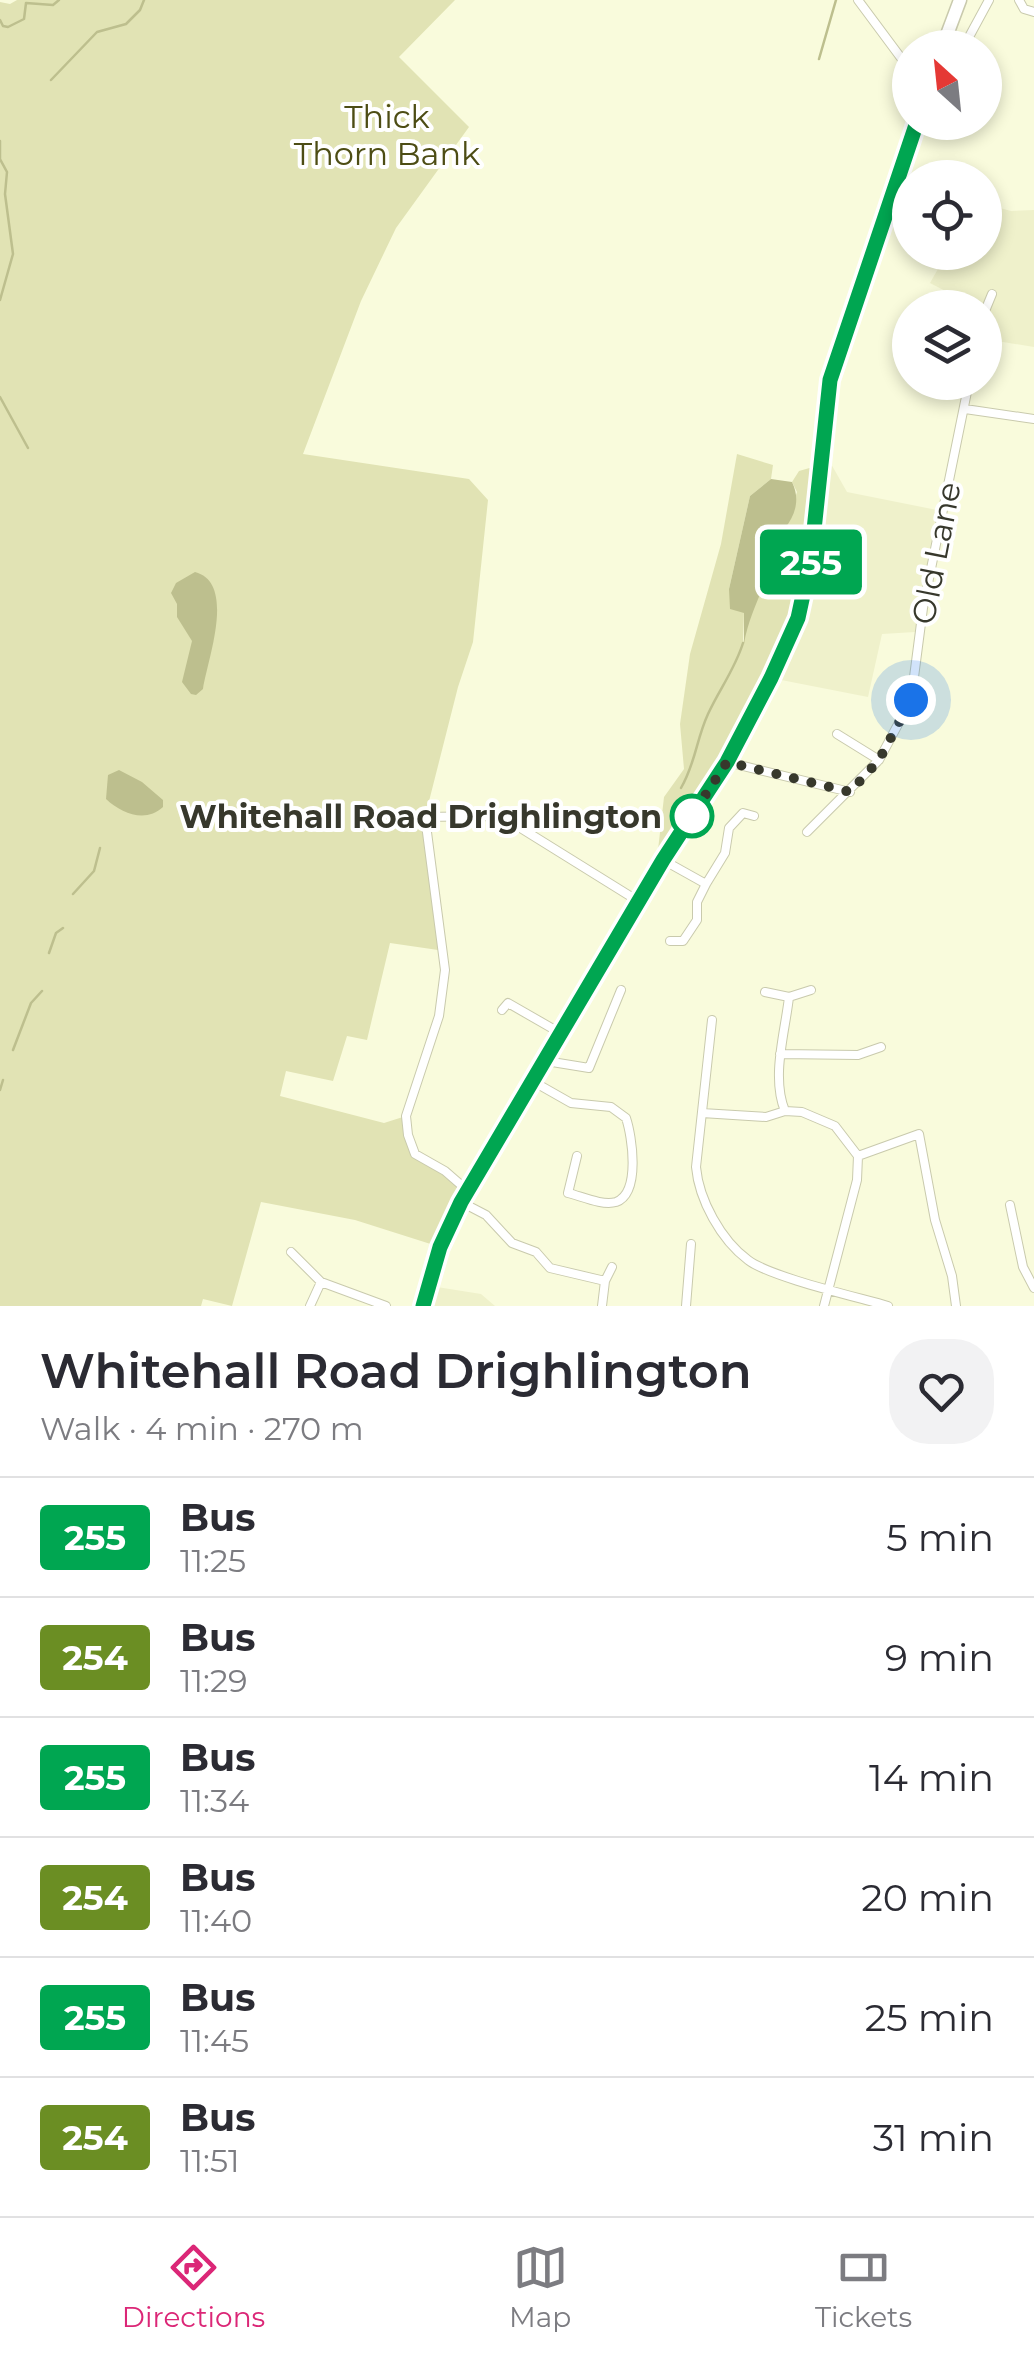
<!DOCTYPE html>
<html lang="en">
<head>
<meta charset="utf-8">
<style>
  :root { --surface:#fff; --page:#f2f2f3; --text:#2b2b33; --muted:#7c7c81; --line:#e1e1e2; --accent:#db2777 }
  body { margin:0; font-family:Montserrat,sans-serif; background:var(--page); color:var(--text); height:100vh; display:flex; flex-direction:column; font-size:38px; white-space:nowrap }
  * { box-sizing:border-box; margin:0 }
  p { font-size:32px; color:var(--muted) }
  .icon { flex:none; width:55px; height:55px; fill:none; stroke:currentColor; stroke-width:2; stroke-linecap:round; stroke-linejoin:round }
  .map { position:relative; height:1306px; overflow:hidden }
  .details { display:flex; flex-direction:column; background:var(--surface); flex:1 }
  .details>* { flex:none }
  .badge { padding:0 20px; border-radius:8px; font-size:35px; line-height:65px }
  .needle { width:65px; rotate:333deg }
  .tools { position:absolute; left:892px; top:30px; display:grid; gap:20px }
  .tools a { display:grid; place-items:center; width:110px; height:110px; border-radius:50%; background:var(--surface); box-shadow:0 5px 15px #0003; font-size:50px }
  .you { position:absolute; width:50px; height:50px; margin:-25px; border:8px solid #fff; border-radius:50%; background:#1a73e8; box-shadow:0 0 0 15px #1a73e833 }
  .map>.badge { position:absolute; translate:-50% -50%; box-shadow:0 0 0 5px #fff }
  .round { display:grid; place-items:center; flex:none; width:105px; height:105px; border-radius:40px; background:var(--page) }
  .summary { display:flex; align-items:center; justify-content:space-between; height:170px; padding:0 40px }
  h1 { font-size:48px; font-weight:600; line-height:75px }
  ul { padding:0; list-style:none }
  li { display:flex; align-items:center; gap:30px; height:120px; padding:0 40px; border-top:2px solid var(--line) }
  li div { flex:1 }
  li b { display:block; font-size:38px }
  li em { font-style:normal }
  li .badge { min-width:110px; font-weight:700; text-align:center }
  .menu { display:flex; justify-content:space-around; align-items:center; height:140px; border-top:2px solid var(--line); background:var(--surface); font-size:28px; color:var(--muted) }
  .menu a { display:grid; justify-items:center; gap:5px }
  .menu .current { color:var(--accent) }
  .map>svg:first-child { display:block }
</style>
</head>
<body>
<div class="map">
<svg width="1034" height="1306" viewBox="0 0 1034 1306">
  <rect width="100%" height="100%" fill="#f9fbdc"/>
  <path fill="#eff1cb" d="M 985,204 L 1011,211 L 1034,210 L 1034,347 L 985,339 L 985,308 L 976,307 L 930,283 L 947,253 L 985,252 Z
    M 822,448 L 847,492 L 937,510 L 915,632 L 882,634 L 868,697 L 771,678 Z
    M 437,1287 L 481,1294 L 495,1306 L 431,1306 Z"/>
  <path fill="#e1e3b4" d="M 17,0 L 455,0 L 399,57 L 469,127 L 396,228 L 361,301 L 303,454 L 469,479 L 488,500 L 473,642 L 458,687 L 425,817 L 438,950 L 390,943 L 367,1040 L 347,1036 L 333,1081 L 286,1071 L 280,1096 L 384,1123 L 406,1116 L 415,1154 L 468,1191 L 440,1247 L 355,1220 L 261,1202 L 232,1306 L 203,1299 L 201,1306 L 0,1306 L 0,2 L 10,4 Z
    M 737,454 L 773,465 L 771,479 L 750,496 L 729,589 L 744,612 L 743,643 L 751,610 L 768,578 L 767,543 L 785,528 L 797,492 L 792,482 L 799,471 L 820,465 L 807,587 L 771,678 L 663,860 L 658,850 L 664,797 L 684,769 L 680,724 L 690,654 L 721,544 Z"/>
  <path fill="#bdbf8e" d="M 771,479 L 792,482 C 804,506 789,530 767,543 L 767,552 L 774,557 C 765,588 749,613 744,644 L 744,613 L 730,609 L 729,589 L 750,496 Z
    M 195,572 C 237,583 207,661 203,689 L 196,695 L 191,694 L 182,682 L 192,641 L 177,617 L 177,604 L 171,593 L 176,583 Z
    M 119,770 L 142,782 L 163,800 L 163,807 C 146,823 122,814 106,799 L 108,775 Z"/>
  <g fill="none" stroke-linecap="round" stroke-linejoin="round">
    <path stroke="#bdbf8e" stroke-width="2.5" d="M 0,20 L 3,26 L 8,27 L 24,19 L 26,3 L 53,5 L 59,0
      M 819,59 L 836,0
      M 51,80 L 97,32 L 126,24 L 140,10 L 144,0
      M 0,300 L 13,254 L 5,194 L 7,172 L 0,159 L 0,141
      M 0,397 L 28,448
      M 681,788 C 696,762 696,740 708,714 C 719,690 735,669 743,643
      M 73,894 L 94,871 L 100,848
      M 49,953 L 56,933 L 63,928
      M 13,1050 L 31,1003 L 42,991
      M 0,1090 L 3,1080"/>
    <defs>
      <path id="street" d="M 858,0 L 910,70
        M 1019,0 L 1024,9 L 1034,12
        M 963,48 L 989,0
        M 985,311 L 992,294
        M 965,409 L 1034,419
        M 837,734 L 879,760
        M 727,762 L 850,792
        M 807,832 L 879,760 L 911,700 L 923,608 L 969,382
        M 663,860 L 706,884 L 725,853 L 729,828 L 743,813 L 754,816
        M 670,941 L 683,941 L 697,920 L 697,902 L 706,884
        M 765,992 L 789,997
        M 789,997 L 811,990
        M 502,1010 L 508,1003 L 562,1034
        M 712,1020 L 696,1167 C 699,1200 721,1240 748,1260 C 770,1277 857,1297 888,1306
        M 780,1054 L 858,1055 L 881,1047
        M 546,1061 L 589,1068 L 621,990
        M 534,1082 L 571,1103 L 611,1107 L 626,1118 C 632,1136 641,1193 616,1202 C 602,1206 581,1196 568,1193 L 577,1156
        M 785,1111 C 771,1077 785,1033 789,997
        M 702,1113 L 766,1117 L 785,1111 L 802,1112 L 835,1126 L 858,1156 L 857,1180 L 824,1306
        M 858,1156 L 919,1134 L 935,1220 L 952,1276 L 956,1306
        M 468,1191 L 445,1171 L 415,1154 L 408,1135 L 406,1116 L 439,1016 L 445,970 L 425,817 L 489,816 L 511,822 L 638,901
        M 461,1202 L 486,1215 L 512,1243 L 536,1252 L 550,1268 L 605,1281
        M 1010,1205 L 1023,1267 L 1034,1288
        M 291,1252 L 321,1282
        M 310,1306 L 321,1282 L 386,1306
        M 602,1306 L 605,1281 L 612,1267
        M 686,1306 L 691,1244"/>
      <path id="primary" d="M 942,48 L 960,0
        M 422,1306 L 440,1247 L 461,1202 L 638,901 L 727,762 L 771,678 L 798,618 L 811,557 L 830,380 L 917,122"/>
    </defs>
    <use href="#street" stroke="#c9caad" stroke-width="10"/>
    <use href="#primary" stroke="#c9caad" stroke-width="15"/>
    <use href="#street" stroke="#fff" stroke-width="8"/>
    <use href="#primary" stroke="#fff" stroke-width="12"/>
  </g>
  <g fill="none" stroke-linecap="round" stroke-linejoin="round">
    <defs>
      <path id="line" d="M 423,1306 L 440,1247 L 461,1202 L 663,860 L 727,762 L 771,678 L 798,618 L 811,558 L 830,380 L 917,122"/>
    </defs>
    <use href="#line" stroke="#fff" stroke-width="22"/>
    <use href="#line" stroke="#00a651" stroke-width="15"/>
    <path stroke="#37382c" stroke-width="10" stroke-dasharray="0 18" d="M 692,816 L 684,828 L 727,762 L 850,792 L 879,760 L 911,700"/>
  </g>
  <circle fill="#fff" stroke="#00a651" stroke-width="5" cx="692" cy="816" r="20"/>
  <g text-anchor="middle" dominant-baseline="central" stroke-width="8" stroke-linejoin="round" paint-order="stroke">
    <g font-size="32" fill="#4d4d14" stroke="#fff">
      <text x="387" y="116">Thick<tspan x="387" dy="37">Thorn Bank</tspan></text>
    </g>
    <g font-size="32" fill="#37382c" stroke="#fff">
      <text transform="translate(936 553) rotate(-79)">Old Lane</text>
    </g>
    <g font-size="32" font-weight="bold" fill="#37382c" stroke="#fff" text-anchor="end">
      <text x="662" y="816">Whitehall Road Drighlington</text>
    </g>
  </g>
</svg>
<div class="tools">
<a><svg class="needle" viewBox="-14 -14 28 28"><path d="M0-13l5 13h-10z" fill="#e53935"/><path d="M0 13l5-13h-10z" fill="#7c7c81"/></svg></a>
<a><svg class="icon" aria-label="locate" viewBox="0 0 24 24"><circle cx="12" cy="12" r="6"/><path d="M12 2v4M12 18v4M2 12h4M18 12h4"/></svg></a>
<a><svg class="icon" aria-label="layers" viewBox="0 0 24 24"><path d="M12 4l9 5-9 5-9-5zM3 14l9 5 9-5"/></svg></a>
</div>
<div class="you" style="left:911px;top:700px"></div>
<b class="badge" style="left:811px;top:562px;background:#00a651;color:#fff">255</b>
</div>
<section class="details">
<div class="summary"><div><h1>Whitehall Road Drighlington</h1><p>Walk · 4 min · 270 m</p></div><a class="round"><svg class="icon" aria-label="heart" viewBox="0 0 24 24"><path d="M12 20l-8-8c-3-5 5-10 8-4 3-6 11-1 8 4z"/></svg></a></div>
<ul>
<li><span class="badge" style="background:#00a651;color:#fff">255</span><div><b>Bus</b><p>11:25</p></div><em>5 min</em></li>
<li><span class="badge" style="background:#6b8e23;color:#fff">254</span><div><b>Bus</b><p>11:29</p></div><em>9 min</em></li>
<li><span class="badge" style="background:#00a651;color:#fff">255</span><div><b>Bus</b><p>11:34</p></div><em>14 min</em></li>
<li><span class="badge" style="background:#6b8e23;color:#fff">254</span><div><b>Bus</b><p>11:40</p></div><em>20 min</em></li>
<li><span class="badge" style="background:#00a651;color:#fff">255</span><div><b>Bus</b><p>11:45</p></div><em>25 min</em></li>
<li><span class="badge" style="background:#6b8e23;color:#fff">254</span><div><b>Bus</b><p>11:51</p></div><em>31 min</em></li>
</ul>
</section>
<nav class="menu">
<a class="current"><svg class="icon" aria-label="directions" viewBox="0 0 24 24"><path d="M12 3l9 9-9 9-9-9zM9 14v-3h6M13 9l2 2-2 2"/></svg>Directions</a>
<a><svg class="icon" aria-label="map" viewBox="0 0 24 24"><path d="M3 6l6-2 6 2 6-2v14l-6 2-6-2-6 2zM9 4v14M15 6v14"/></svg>Map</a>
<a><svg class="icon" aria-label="tickets" viewBox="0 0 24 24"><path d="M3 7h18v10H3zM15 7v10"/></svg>Tickets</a>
</nav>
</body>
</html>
